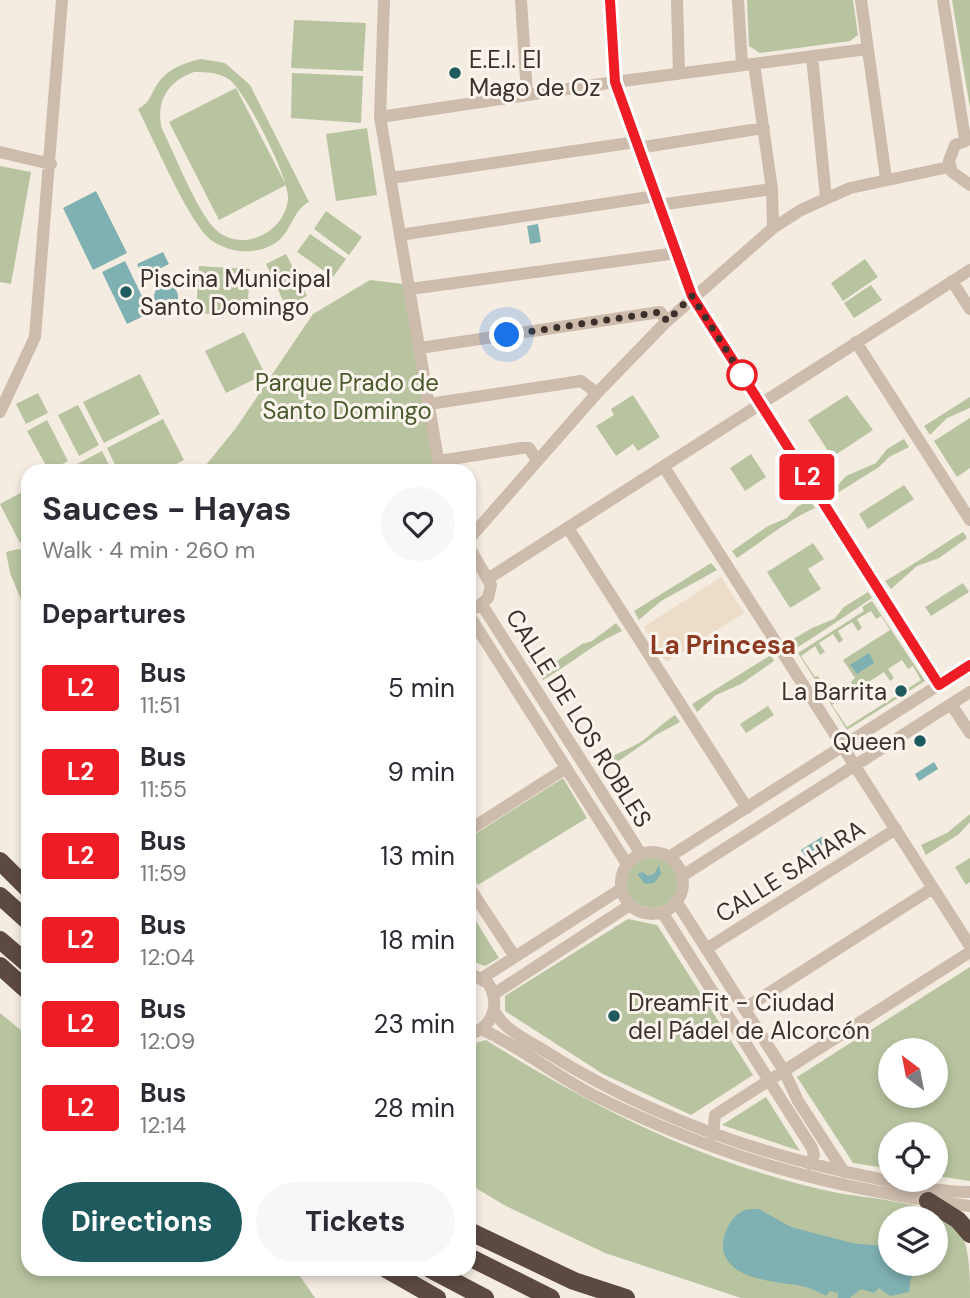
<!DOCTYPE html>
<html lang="en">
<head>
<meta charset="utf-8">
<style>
  :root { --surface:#fff; --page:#f7f7f7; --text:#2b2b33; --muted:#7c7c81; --accent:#1f5a5e }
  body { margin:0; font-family:"DM Sans",sans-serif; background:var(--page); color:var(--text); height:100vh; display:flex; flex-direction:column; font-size:26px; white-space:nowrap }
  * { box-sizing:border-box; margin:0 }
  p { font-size:23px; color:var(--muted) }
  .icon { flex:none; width:38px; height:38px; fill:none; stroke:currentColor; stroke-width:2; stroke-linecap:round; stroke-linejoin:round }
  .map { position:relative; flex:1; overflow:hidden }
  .drawer { position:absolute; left:21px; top:464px; width:455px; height:812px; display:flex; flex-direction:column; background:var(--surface); border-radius:21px; box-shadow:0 4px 10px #0003 }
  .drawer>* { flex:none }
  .badge { padding:0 14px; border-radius:5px; font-size:24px; line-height:46px }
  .needle { width:46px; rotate:328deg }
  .tools { position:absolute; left:878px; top:1038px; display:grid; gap:14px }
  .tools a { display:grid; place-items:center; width:70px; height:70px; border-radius:50%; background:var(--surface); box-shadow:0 4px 10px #0003; font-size:35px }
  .you { position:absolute; width:35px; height:35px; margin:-18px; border:5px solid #fff; border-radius:50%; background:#1a73e8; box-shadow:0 0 0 10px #1a73e833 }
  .map>.badge { position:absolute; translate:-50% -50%; box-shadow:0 0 0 4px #fff }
  h2 { padding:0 21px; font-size:26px; line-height:63px }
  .round { display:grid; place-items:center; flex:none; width:74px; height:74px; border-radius:37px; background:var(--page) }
  .summary { display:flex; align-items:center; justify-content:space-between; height:119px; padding:0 21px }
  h1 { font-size:33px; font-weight:700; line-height:52px }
  .cta { display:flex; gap:14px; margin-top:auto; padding:14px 21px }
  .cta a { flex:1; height:80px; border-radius:42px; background:var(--accent); color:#fff; font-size:28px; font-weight:700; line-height:80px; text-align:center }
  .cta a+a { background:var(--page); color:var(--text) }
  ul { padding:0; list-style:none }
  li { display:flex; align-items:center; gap:21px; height:84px; padding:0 21px }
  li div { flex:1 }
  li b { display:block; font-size:26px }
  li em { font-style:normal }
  li .badge { min-width:77px; font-weight:700; text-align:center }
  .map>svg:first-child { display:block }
</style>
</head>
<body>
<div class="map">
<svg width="970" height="1298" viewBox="0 0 970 1298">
  <rect width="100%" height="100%" fill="#f4ebe1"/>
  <path fill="#b8c4a0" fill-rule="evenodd" d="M 747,0 L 853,0 L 858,35 L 850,41 L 760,53 L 749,46 Z
    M 952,0 L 970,0 L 970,108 Z
    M 294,20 L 366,23 L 363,71 L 291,68 Z
    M 201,59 L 225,63 L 250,85 L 309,202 C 291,211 292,235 272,245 C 253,255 229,253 211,240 C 189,223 153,138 138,109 C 151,102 150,95 158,83 C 169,68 184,63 201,59 ZM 194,72 C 207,72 218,72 230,80 C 246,93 290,179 288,199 C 285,233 241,254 215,229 C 197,211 175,155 162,129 C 155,102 168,81 194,72 Z
    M 292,73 L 363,76 L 361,123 L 291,118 Z
    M 236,88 L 286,185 L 219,220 L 169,122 Z
    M 367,128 L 377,195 L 336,201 L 326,134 Z
    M 0,166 L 31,172 L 11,284 L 0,282 Z
    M 326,211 L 362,237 L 349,255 L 314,229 Z
    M 310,234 L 346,259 L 333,277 L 297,252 Z
    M 286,254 L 307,296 L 286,307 L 266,264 Z
    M 865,259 L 878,277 L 843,301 L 831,283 Z
    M 199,266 L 250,269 L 247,316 L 196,313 Z
    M 370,280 L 403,284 L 435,471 L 201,471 L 236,428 L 313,314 Z
    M 871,285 L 882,300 L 854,318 L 844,303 Z
    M 244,332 L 265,374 L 226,393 L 205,351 Z
    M 140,374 L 160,414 L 104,443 L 83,402 Z
    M 38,393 L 48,413 L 26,424 L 16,404 Z
    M 633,395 L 660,437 L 638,451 L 633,444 L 616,456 L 596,426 L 614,415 L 611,409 Z
    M 847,395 L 873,430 L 832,457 L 808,420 Z
    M 970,397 L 970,408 L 947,418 L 930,435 L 924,426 Z
    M 78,405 L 99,445 L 79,456 L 58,415 Z
    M 970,418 L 970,468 L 957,477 L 934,441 Z
    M 163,419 L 184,460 L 163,471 L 118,471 L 107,448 Z
    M 47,420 L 68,461 L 49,471 L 27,431 Z
    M 904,439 L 909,447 L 889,457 L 879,467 L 831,497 L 830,494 L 846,476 L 876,463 L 887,449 Z
    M 102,451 L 112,471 L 64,471 Z
    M 751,454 L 766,477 L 745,491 L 730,468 Z
    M 904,485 L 914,499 L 868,529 L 859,514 Z
    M 28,489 L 28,539 L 20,543 L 0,504 Z
    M 809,500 L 815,508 C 786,521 763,541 737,558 L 732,551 L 768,526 L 787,518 L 797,507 Z
    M 963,532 L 967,538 L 939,558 L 917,566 L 891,589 L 885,581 C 912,566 937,548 963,532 Z
    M 813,543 L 824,559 L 808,569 L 821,589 L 790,608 L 767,572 Z
    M 18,549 L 28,551 L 28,617 L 10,573 L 6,552 Z
    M 711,563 L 717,570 L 661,601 L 639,620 L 634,611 Z
    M 963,583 L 969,592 L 931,616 L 925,607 Z
    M 868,592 L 872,598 C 846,616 821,632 795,649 L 790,641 L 812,628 L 834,619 L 844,607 Z
    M 872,601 L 925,681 L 847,730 L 798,653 L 864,611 L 862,607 ZM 871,611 L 876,619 L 881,616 L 890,630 L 843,660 L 855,678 L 851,682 L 856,690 L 865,684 L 871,693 L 875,690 L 870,681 L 884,672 L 890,681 L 894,678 L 888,669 L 902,660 L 908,669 L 913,666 L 921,680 L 847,727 L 832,705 L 835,703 L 831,696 L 836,692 L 830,684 L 825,687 L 818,676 L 815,677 L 801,656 L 815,646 L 820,655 L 825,652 L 819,643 L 833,634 L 839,643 L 843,640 L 838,631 L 852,622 L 858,631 L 862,628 L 857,619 Z
    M 616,623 L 622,631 C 594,643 571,664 543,680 L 539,673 L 582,644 L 592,641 Z
    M 771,655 L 774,661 L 741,684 L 716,695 L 697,712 L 692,704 Z
    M 768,706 L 774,715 L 746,733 L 740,724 Z
    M 675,715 L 680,722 L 656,735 L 603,772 L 598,764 C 611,756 625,751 639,743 C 649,737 662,723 675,715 Z
    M 563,778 L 587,818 L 478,885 L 469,872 L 469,838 Z
    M 970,814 L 970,822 L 959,834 L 926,855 L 921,845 L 947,833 Z
    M626 882a26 26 0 1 1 52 0a26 26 0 1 1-52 0Z
    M 970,858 L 970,882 L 966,885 L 955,867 Z
    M 469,910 L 499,958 L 485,966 L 469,960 Z
    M 628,919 L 657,925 L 753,1075 L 691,1115 L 603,1074 L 505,1011 L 505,996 Z
    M 970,967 L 970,1181 L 936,1176 L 936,1134 L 891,1134 L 891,1169 L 853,1163 L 797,1077 ZM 891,1050 L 936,1050 L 936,1096 L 891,1096 Z
    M 0,1013 L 28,1036 L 28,1269 L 295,1269 L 315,1298 L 0,1298 Z
    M 486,1040 C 594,1108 708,1165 833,1192 C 867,1199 931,1201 955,1223 C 970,1242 970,1272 970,1298 L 741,1298 L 605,1253 L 506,1206 L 469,1184 L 469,1045 ZM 891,1218 L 936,1218 L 936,1264 L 891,1264 Z
    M 766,1097 L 800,1151 L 722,1125 Z"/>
  <path fill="#ecdcc8" d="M 721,577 L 744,613 L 666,662 L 644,627 Z"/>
  <path fill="#7fb0b2" d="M 96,191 L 127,253 L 93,270 L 63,208 Z
    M 538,224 L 541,242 L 530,244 L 527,226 Z
    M 163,252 L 169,264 L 143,277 L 137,264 Z
    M 125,261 L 150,313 L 127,324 L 102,272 Z
    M154 297a12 12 0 1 1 24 0a12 12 0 1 1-24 0Z
    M 869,653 L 874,663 L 857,674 L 850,665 Z
    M 934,762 L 938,769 L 919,781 L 915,774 Z
    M 823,836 L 827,842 L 805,856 L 801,850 Z
    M 659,865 L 661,874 L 654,883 L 645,884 L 637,874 L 643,872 L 648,876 L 654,874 Z
    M 759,1209 L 791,1227 L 852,1243 L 891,1247 L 891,1264 L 918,1264 L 921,1268 L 911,1278 L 909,1292 L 890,1296 L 879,1288 L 874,1293 L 861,1289 L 850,1298 L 838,1298 L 838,1293 L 830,1291 L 826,1296 C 820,1293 813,1289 806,1287 C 784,1281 740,1283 726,1258 C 717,1244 729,1217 743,1211 C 747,1209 754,1209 759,1209 Z"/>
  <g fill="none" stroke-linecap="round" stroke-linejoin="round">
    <path stroke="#cdbbac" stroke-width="12" d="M 384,0 L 380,117 L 440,471
      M 521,0 L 527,95
      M 610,0 L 615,82 L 693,296 L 939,685
      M 677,0 L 679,73
      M 738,0 L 742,65
      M 861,0 L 886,178
      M 943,0 L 965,139
      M 812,56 L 826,198
      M 754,64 L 772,189 L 773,228
      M 380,117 L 615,82 L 867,49
      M 970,139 L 955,145 L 949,161 L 952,172 L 970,185
      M 638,148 L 764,128
      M 0,152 L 51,164
      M 391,178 L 636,142
      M 659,205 L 772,189
      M 400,235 L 656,196
      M 952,281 L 970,309
      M 410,289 L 677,253
      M 856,342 L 970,520
      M 420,348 L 660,312 L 667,321
      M 429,404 L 581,381 L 597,393
      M 0,412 L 35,337 L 62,0
      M 439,461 L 521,448 L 529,448 L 537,460
      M 664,467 L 970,946
      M 568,528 L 747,808
      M 469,539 L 597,393 L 665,323 L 773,228 L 801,210 L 850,188 L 949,167
      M 469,547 L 491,585 L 488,598 L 476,608
      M 489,578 L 970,270
      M 482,605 L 641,854
      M 469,615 L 627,864
      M 951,704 L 970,733
      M 469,830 L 566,768
      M621 883a31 31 0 1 1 62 0a31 31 0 1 1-62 0Z
      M 669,857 L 970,665
      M 682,876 L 970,692
      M 469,887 L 515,957
      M 676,901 L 784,1071 L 798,1101 L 844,1172
      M 662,912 L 812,1148 L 814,1155 L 810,1164
      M 706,949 L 896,829
      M 469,973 L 488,983 C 501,1004 493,1028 469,1034
      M 482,978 L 621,889
      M 494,994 L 630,905
      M 744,1009 L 933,888
      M 494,1011 C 505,1031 529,1041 548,1053 C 645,1114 753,1153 865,1176 C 899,1183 935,1192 970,1192
      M 481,1029 C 521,1047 556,1076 595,1096 C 721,1158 831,1189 970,1206
      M 713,1135 L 715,1115 L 970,952"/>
    <path stroke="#5c4a42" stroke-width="18" d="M 0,861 L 28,889
      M 0,896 L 28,921
      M 0,940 L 28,964
      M 0,966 L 28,991
      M 928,1201 L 958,1220 L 970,1234
      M 469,1231 L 574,1281 L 626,1298
      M 469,1257 L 551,1298
      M 386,1269 L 437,1298
      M 430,1269 L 485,1298"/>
  </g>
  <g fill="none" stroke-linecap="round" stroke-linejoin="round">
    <defs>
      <path id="line" d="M 610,0 L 615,82 L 692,296 L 939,685 L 970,665"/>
    </defs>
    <use href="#line" stroke="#fff" stroke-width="16"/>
    <use href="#line" stroke="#ee1c25" stroke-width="10"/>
    <path stroke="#3b302b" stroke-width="7" stroke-dasharray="0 12.6" d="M 507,335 L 660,312 L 667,321 L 692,296 L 742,375"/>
  </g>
  <g fill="#1f5a5e" stroke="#fbf5ee" stroke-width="2.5">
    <circle cx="455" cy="73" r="7"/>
    <circle cx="126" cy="292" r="7"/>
    <circle cx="901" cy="691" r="7"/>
    <circle cx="920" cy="741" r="7"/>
    <circle cx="614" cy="1016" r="7"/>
  </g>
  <circle fill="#fff" stroke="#ee1c25" stroke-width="3.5" cx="742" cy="375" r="14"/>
  <g text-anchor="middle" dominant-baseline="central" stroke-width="6" stroke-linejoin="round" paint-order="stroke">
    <g font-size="24" fill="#3b302b" stroke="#fbf5ee" text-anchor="start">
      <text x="469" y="59">E.E.I. El<tspan x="469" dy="28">Mago de Oz</tspan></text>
      <text x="140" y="278">Piscina Municipal<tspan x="140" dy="28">Santo Domingo</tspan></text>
      <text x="887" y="691" text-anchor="end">La Barrita</text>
      <text x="906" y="741" text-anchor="end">Queen</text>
      <text x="628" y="1002">DreamFit - Ciudad<tspan x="628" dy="28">del Pádel de Alcorcón</tspan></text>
    </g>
    <g font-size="24" fill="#4a5a2e" stroke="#fbf5ee">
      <text x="347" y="382">Parque Prado de<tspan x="347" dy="28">Santo Domingo</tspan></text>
    </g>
    <g font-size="24" fill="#3b302b" stroke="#fbf5ee">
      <text transform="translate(579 718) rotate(58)">CALLE DE LOS ROBLES</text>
      <text transform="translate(790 871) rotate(-32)">CALLE SAHARA</text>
    </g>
    <g font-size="26" font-weight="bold" fill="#8c3b22" stroke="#fbf5ee">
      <text x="723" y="645">La Princesa</text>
    </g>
  </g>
</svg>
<div class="tools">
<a><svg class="needle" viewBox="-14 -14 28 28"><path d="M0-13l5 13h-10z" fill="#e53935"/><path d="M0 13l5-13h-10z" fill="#7c7c81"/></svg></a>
<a><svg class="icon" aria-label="locate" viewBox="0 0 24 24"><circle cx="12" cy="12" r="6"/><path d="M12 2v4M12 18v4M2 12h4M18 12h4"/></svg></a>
<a><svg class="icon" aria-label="layers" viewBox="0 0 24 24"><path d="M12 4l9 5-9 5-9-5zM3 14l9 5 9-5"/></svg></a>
</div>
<div class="you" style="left:507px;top:335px"></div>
<b class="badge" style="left:807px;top:477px;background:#ee1c25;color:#fff">L2</b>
<section class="drawer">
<div class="summary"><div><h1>Sauces - Hayas</h1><p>Walk · 4 min · 260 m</p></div><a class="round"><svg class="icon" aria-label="heart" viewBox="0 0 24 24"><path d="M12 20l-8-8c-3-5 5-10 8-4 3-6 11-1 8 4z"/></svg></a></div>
<h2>Departures</h2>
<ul>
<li><span class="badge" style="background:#ee1c25;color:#fff">L2</span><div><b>Bus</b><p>11:51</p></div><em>5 min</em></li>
<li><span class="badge" style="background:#ee1c25;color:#fff">L2</span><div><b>Bus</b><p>11:55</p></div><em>9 min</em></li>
<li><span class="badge" style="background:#ee1c25;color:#fff">L2</span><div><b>Bus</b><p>11:59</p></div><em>13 min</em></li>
<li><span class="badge" style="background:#ee1c25;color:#fff">L2</span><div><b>Bus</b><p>12:04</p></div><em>18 min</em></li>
<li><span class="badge" style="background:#ee1c25;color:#fff">L2</span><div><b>Bus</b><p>12:09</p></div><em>23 min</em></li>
<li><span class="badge" style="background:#ee1c25;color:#fff">L2</span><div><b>Bus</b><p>12:14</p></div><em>28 min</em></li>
</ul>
<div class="cta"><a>Directions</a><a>Tickets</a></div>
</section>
</div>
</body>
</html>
